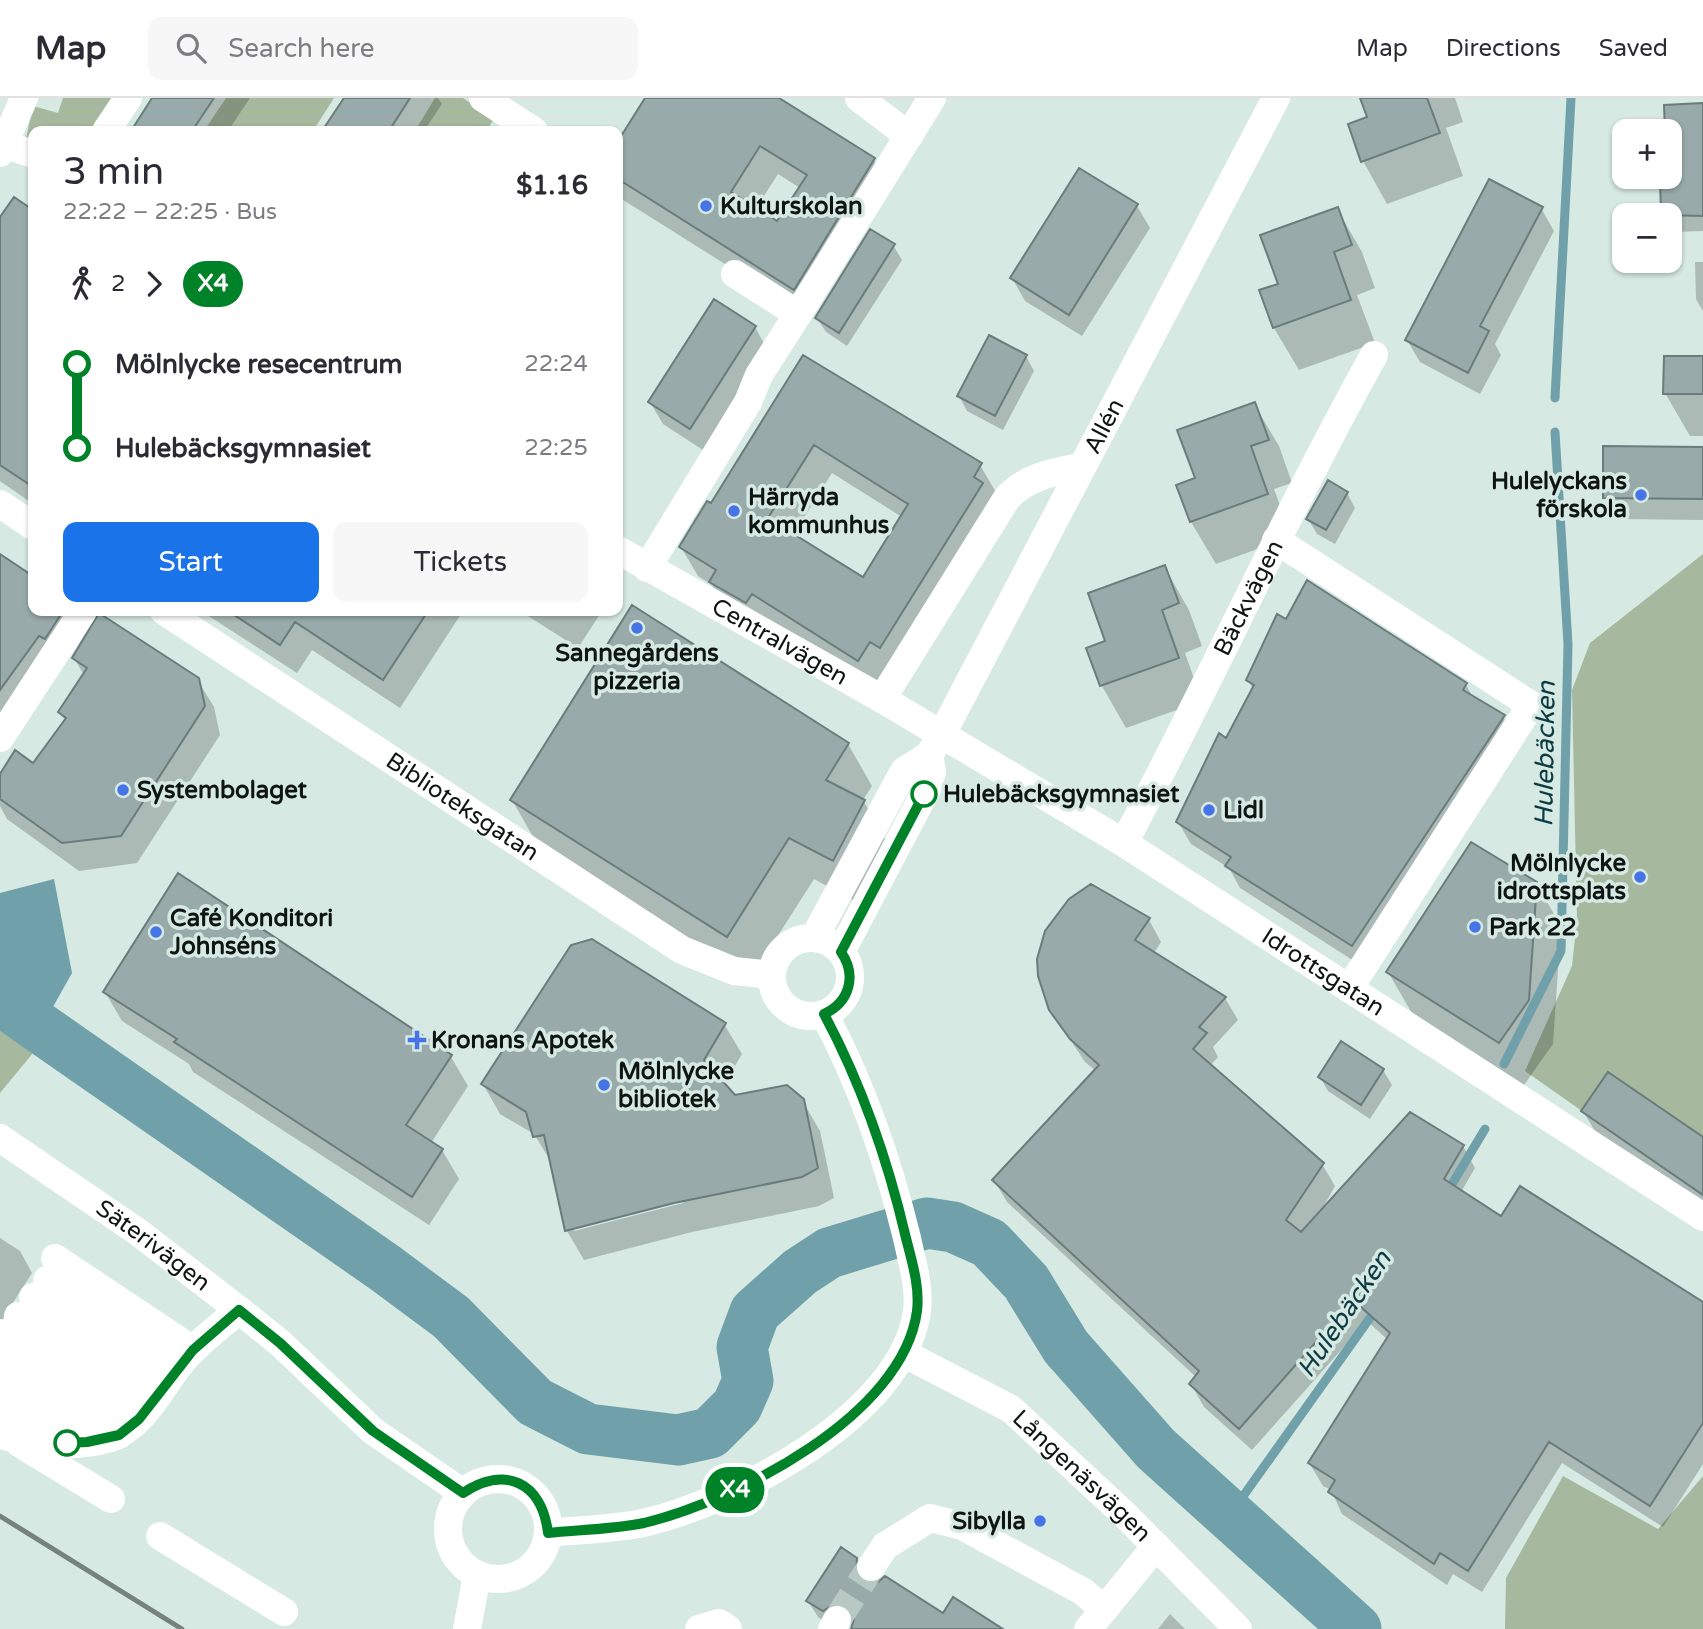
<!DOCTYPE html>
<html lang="en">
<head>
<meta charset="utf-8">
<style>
  :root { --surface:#fff; --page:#f7f7f7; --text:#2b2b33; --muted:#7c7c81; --line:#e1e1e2; --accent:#1a73e8 }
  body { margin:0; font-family:"Varela Round",sans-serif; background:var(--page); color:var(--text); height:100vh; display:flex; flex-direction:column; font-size:26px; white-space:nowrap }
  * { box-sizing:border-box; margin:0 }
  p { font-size:23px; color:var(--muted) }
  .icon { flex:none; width:38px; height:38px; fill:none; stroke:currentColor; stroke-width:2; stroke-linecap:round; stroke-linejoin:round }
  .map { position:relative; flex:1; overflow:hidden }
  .side { position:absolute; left:28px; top:28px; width:595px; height:490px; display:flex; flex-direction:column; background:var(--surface); border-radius:14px; box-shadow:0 2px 5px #0004 }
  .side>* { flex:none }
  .badge { padding:0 14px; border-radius:23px; font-size:24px; line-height:46px }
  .fabs { position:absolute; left:1612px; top:21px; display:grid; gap:14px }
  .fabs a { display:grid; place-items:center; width:70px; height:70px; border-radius:14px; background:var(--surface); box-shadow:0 2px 5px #0004; font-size:35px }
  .map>.badge { position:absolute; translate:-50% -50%; box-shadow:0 0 0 4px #fff }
  .legs { display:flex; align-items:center; gap:10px; height:77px; padding:0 35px; font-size:23px }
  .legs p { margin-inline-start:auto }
  .summary { display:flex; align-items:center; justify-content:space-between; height:119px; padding:0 35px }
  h1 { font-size:38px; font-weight:600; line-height:52px }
  .cta { display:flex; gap:14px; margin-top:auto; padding:14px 35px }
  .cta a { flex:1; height:80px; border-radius:14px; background:var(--accent); color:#fff; font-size:28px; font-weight:600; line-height:80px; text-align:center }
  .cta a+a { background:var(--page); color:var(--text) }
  ul { padding:0 35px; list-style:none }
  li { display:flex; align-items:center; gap:24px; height:84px; font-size:26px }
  li i { display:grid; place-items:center; width:10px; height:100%; margin:0 9px; background:currentColor }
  li i::after { content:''; width:18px; height:18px; margin:-9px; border:5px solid; border-radius:50%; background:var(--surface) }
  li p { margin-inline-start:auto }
  li:first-child i { background:linear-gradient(#0000 50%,currentColor 0) }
  li:last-child i { background:linear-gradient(currentColor 50%,#0000 0) }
  header { display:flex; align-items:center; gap:42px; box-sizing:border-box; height:98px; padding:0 35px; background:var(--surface); border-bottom:2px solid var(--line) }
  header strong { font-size:33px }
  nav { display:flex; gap:38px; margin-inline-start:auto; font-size:24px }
  .search { width:490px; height:63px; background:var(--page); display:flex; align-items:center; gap:18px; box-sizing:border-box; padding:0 24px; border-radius:14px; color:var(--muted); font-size:26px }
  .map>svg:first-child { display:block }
</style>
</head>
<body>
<header>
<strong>Map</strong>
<div class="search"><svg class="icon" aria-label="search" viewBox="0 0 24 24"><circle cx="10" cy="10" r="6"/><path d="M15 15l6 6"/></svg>Search here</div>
<nav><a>Map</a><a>Directions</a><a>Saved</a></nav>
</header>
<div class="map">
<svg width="1703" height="1531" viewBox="0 0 1703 1531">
  <rect width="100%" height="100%" fill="#d6e9e2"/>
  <path fill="#a6b99e" d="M 63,0 L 113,0 L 90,33 L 33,33 L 33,46 L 26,41 L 33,8 L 58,15 Z
    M 226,0 L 334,0 L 313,33 L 204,33 Z
    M 435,0 L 463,0 L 494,21 L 486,33 L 415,33 Z
    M 1703,456 L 1703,1098 L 1525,973 L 1572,868 L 1577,822 L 1572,592 L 1590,545 Z
    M 0,933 L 33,955 L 0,995 Z
    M 1563,1378 L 1658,1431 L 1703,1378 L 1703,1531 L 1505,1531 L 1506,1480 Z"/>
  <path fill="#70a0a9" d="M 54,781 L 72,875 L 40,932 L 0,902 L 0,795 Z"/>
  <path fill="#0003" fill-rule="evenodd" d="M 155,0 L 250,0 L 228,33 L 133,33 Z
    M 346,0 L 438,0 L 442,6 L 424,33 L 324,33 Z
    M 647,0 L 775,0 L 874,62 L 891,91 L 811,220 L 620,100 L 618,46 ZM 778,76 L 800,90 L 778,126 L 755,112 Z
    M 1361,0 L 1455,0 L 1463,24 L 1446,30 L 1463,78 L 1387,106 L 1363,63 L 1369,20 Z
    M 1703,7 L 1703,133 L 1672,134 L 1670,117 L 1663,117 L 1662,80 L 1670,79 L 1666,8 Z
    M 14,101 L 33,114 L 33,406 L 0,383 L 0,122 Z
    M 1137,108 L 1150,130 L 1082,238 L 1025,203 L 1012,180 Z
    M 1541,110 L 1554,133 L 1495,246 L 1501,257 L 1480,296 L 1420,264 L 1407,242 Z
    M 1337,111 L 1362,154 L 1375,190 L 1357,197 L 1375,245 L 1299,272 L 1274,230 L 1261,193 L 1280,187 Z
    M 893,147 L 902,162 L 847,248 L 826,234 L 817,220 Z
    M 1695,164 L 1703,164 L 1703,213 L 1696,201 Z
    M 755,229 L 767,251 L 703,352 L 663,326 L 650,304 Z
    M 1026,258 L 1034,273 L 1003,332 L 967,313 L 959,298 Z
    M 803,260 L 980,367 L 997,396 L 876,591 L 728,514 L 712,487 L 698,478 L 681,449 L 711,407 ZM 832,375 L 902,419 L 863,481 L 793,437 Z
    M 1703,260 L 1703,338 L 1690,338 L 1665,295 Z
    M 1254,306 L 1279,348 L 1292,385 L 1274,391 L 1291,439 L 1216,466 L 1191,424 L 1178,388 L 1197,381 Z
    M 1703,351 L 1703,422 L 1618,421 L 1605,399 Z
    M 1347,395 L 1355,410 L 1335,446 L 1317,436 L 1308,421 Z
    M 0,458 L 33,480 L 33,513 L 74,513 L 0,639 Z
    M 1165,470 L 1189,512 L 1202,548 L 1185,555 L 1202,603 L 1126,630 L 1102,588 L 1089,551 L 1107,545 Z
    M 201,513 L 463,513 L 400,610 L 312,552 L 297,575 Z
    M 520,513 L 602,513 L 578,550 Z
    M 74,560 L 197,581 L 214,609 L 220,637 L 137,765 L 79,773 L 7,721 L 0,708 L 0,679 L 33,667 L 66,624 L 60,614 L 84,577 Z
    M 1248,582 L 1466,587 L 1474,601 L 1503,619 L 1516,641 L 1365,870 L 1240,790 L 1229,770 L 1191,746 L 1178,724 L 1253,591 Z
    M 848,646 L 872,688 L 863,702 L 888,746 L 857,804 L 814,781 L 751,880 L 536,744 L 512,702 Z
    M 178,778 L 451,959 L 468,988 L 431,1045 L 442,1052 L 459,1081 L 429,1127 L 193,974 L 189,966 L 122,923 L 105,894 Z
    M 1536,785 L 1561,828 L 1553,946 L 1524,987 L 1413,917 L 1388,874 Z
    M 1149,822 L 1161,844 L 1154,855 L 1225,900 L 1238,922 L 1213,949 L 1218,959 L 1210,968 L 1322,1066 L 1335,1088 L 1320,1115 L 1463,1048 L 1475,1070 L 1461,1094 L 1502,1120 L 1703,1206 L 1703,1366 L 1663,1429 L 1562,1365 L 1482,1494 L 1453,1476 L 1447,1487 L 1342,1416 L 1331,1392 L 1323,1388 L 1310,1366 L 1388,1242 L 1367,1223 L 1252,1352 L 1204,1309 L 1191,1286 L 1196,1279 L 1007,1104 L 994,1082 L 1096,973 L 1085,964 L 1050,911 Z
    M 724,926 L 742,956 L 724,987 L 734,999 L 802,1002 L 820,1033 L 834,1100 L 819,1108 L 692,1134 L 584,1162 L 567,1133 L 553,1067 L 534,1036 L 500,1016 L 483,986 ZM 682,1101 L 683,1105 L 574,1133 L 574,1129 Z
    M 1342,945 L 1383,972 L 1392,987 L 1370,1021 L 1328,993 L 1320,979 Z
    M 1583,1013 L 1703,1041 L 1703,1109 L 1596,1035 Z
    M 0,1140 L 20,1153 L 32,1175 L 0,1225 Z
    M 856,1461 L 866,1477 L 865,1485 L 943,1517 L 1000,1531 L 853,1531 L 855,1523 L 846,1521 L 833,1529 L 818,1519 L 808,1503 Z
    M 1170,1516 L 1185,1531 L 1158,1531 Z"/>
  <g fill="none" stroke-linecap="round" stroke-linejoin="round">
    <path stroke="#70a0a9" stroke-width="9" d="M 1555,300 L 1571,0
      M 1504,966 L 1561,853 L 1568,546 L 1555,334
      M 1446,1096 L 1485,1031
      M 1229,1418 L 1377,1210"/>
    <path stroke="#70a0a9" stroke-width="51" d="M 0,902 L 385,1170 L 451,1219 L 535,1304 L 588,1331 L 678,1342 L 710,1335 L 737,1308 L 748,1283 L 742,1249 L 755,1214 L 800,1174 L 829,1155 L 927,1125 L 953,1129 L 989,1145 L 1026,1184 L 1066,1249 L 1156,1351 L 1356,1531"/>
  </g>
  <path fill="#98abaa" stroke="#6a7c7b" stroke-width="2" fill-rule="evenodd" d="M 152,0 L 214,0 L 192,33 L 131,33 Z
    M 344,0 L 410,0 L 389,33 L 322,33 Z
    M 645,0 L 779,0 L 875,60 L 794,192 L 618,81 L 618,43 ZM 760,48 L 807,77 L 777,123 L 731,94 Z
    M 1360,0 L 1427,0 L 1440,35 L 1361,64 L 1348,26 L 1367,19 Z
    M 1703,5 L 1703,118 L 1661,117 L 1660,79 L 1670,79 L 1670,33 L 1665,33 L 1664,7 Z
    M 1079,70 L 1138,106 L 1069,217 L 1010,180 Z
    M 1489,81 L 1543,109 L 1480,228 L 1489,233 L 1468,275 L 1405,242 Z
    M 14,99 L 33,112 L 33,389 L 0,367 L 0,119 Z
    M 1338,109 L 1352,147 L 1334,154 L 1351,202 L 1273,230 L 1259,192 L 1278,186 L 1260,137 Z
    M 870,131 L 895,146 L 839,235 L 815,220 Z
    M 714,201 L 756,228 L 690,331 L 648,304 Z
    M 989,237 L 1027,257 L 995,318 L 957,298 Z
    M 803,257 L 982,365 L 974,379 L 983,385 L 880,550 L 870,544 L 858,563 L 752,496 L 746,505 L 709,484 L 716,472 L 679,449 L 707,403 L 711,405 ZM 814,347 L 908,406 L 863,479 L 768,420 Z
    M 1664,258 L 1703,258 L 1703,296 L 1663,296 Z
    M 1255,304 L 1269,342 L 1251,348 L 1268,396 L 1190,424 L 1176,387 L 1195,380 L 1177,332 Z
    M 1603,348 L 1703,349 L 1703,401 L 1603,400 Z
    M 1328,382 L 1348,394 L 1326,432 L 1306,421 Z
    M 0,456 L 33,478 L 33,513 L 63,513 L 45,541 L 39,538 L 0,592 Z
    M 1165,467 L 1179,505 L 1162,512 L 1179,560 L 1100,588 L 1086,550 L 1105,543 L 1088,495 Z
    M 1307,482 L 1467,585 L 1463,592 L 1505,617 L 1352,848 L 1225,768 L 1231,759 L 1176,724 L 1219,635 L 1226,640 L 1254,587 L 1246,582 L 1277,516 L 1286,521 Z
    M 632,507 L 849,645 L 826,682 L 865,702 L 833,763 L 789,740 L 727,839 L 510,702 Z
    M 228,513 L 428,513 L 383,582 L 295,524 L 280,547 Z
    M 99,515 L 199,580 L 205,608 L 121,738 L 62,745 L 0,701 L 0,676 L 15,652 L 33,665 L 66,620 L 58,614 L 87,570 L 72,560 Z
    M 1471,744 L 1537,784 L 1529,902 L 1499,945 L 1386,874 Z
    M 178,775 L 452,957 L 406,1027 L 443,1051 L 412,1099 L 174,944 L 177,941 L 103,894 Z
    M 1091,786 L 1150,820 L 1135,842 L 1226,899 L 1199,929 L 1207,935 L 1193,951 L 1324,1065 L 1286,1122 L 1301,1134 L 1410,1014 L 1464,1047 L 1444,1081 L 1501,1118 L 1520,1088 L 1703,1204 L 1703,1325 L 1650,1408 L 1549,1344 L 1468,1473 L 1440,1455 L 1434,1466 L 1328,1394 L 1335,1382 L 1308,1365 L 1390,1235 L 1353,1202 L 1239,1331 L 1189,1286 L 1199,1273 L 992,1082 L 1099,967 L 1070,941 L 1049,912 L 1038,878 L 1037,861 L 1045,833 L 1069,801 Z
    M 592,841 L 726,925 L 704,962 L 735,997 L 787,987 L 804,1001 L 818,1070 L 802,1079 L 674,1105 L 565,1133 L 544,1037 L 533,1039 L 526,1014 L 481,986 L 571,847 Z
    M 1341,943 L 1384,971 L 1361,1007 L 1318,979 Z
    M 1608,974 L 1703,1039 L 1703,1097 L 1581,1013 Z
    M 841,1449 L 857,1460 L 856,1476 L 862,1483 L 878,1484 L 885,1478 L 943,1515 L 953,1499 L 1003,1531 L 851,1531 L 854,1521 L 846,1508 L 836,1505 L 823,1513 L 806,1503 Z"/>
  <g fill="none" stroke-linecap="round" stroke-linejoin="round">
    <path stroke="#b8c9c3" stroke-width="28" stroke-dasharray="28 14" stroke-linecap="butt" d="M 837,1522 L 871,1469"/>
    <g stroke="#fff" stroke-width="28">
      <path d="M 483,0 L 534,33"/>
      <path d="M 859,0 L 909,38"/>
      <path d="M 106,33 L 128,0"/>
      <path d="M 6,47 L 33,56"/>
      <path d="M 0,55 L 24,0"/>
      <path d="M 798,216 L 932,0"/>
      <path d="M 0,406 L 33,428"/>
      <path d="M 1276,442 L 1531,607 L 1349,891"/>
      <path id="s1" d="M 618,452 L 882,601 L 1124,745 L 1703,1119"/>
      <path d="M 647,470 L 748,304 L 759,277 L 798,216 L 735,176"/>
      <path id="s2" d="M 164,513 L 682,852 L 734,873 L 772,877"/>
      <path d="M 882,601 L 1007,400 C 1026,379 1053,374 1080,369"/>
      <path d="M 0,640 L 83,513"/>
      <path id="s3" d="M 1124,745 C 1210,584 1285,417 1374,257"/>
      <circle cx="811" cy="879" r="39"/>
      <path id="s4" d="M 814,840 L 904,673 L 929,657 L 941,638 L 1276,0"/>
      <path d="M 841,854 L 928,689 L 932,674 L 929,657"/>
      <path id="s5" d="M 0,1040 L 138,1134 L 239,1212 L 280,1245 L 373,1333 L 463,1395"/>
      <path d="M 55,1160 L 193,1252"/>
      <path d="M 47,1182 L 180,1266"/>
      <path d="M 33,1199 L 167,1284"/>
      <path d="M 18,1218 L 153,1303"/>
      <path d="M 0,1235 L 139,1321"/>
      <path id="s6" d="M 903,1255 L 1011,1311 L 1124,1416 L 1238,1531"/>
      <path d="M 0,1257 L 119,1337"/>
      <path d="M 0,1286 L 87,1344"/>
      <path d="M 0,1314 L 36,1337"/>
      <path d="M 0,1336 C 27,1348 95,1351 121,1335 C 147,1320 162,1289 180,1266 C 197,1245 219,1229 239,1212"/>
      <path d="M 19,1345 L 111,1401"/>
      <circle cx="498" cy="1431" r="50"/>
      <path d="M 548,1435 C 577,1432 616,1431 643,1425 C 735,1404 903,1317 917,1213 C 920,1189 912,1164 907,1140 C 888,1063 862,987 824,916"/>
      <path d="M 160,1438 L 284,1514"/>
      <path d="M 871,1469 L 885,1448 L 930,1420 L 962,1428 L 1082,1493 L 1103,1510"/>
      <path d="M 467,1531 L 477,1477"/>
      <path d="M 699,1531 L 719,1525 L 728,1531"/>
      <path d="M 832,1531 L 837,1522"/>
      <path d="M 1088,1531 L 1156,1448"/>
    </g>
    <path stroke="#76827e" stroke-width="5" d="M 0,1418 L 182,1531"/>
  </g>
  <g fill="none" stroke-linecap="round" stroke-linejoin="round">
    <defs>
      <path id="line-1" d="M 67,1345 L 87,1344 L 119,1337 L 139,1321 L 193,1252 L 239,1212 L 280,1245 L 373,1333 L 463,1395 C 505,1367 542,1384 548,1435 C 578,1432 615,1431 644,1425 C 735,1403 903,1318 917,1213 C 920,1189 912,1164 906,1140 C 888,1063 862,987 824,916 C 850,904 857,877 841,854 L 924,696"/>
    </defs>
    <use href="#line-1" stroke="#fff" stroke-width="16"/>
    <use href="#line-1" stroke="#008228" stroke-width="10"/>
  </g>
  <g fill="#4673e5" stroke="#d6e9e2" stroke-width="2.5">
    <circle cx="706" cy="108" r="7"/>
    <circle cx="1641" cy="397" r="7"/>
    <circle cx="734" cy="413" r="7"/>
    <circle cx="637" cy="530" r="7"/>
    <circle cx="123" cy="692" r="7"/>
    <circle cx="1209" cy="712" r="7"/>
    <circle cx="1640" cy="779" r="7"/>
    <circle cx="1475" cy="829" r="7"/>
    <circle cx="156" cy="834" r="7"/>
    <path d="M413.5 931.5h7v7h7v7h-7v7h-7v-7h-7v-7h7z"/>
    <circle cx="604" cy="987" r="7"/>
    <circle cx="1040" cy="1423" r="7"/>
  </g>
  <g fill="#fff" stroke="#008228" stroke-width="3.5">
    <circle cx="924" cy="696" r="12"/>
    <circle cx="67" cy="1345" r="12"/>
  </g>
  <g text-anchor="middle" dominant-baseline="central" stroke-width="7" stroke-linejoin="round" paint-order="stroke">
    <g font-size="24" font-weight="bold" fill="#0f1513" stroke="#d6e9e2" text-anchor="start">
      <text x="720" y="108">Kulturskolan</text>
      <text x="1627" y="383" text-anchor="end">Hulelyckans<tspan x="1627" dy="28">förskola</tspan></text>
      <text x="748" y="399">Härryda<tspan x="748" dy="28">kommunhus</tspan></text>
      <text x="637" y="555" text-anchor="middle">Sannegårdens<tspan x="637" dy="28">pizzeria</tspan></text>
      <text x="137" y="692">Systembolaget</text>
      <text x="1223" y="712">Lidl</text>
      <text x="1626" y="765" text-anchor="end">Mölnlycke<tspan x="1626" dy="28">idrottsplats</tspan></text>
      <text x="170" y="820">Café Konditori<tspan x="170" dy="28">Johnséns</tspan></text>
      <text x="1489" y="829">Park 22</text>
      <text x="431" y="942">Kronans Apotek</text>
      <text x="618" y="973">Mölnlycke<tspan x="618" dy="28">bibliotek</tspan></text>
      <text x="1026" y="1423" text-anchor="end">Sibylla</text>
    </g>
    <g font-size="24" fill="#0f1513" stroke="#d6e9e2">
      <text stroke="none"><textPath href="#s4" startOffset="592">Allén</textPath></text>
      <text stroke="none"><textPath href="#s3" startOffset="275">Bäckvägen</textPath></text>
      <text stroke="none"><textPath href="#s1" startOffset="186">Centralvägen</textPath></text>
      <text stroke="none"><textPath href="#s2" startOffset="357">Biblioteksgatan</textPath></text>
      <text stroke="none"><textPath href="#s1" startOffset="822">Idrottsgatan</textPath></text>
      <text stroke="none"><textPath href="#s5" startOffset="187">Säterivägen</textPath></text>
      <text stroke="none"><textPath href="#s6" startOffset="219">Långenäsvägen</textPath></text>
    </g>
    <g font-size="24" font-weight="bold" fill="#0f1513" stroke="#d6e9e2" text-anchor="start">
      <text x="943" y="696">Hulebäcksgymnasiet</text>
    </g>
    <g font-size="26" font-style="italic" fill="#0d3b43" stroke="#d6e9e2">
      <text transform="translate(1545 656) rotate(-89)">Hulebäcken</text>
      <text transform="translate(1344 1216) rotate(-56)">Hulebäcken</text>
    </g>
  </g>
</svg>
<div class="fabs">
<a>+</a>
<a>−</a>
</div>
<b class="badge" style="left:735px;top:1392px;background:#008228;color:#fff">X4</b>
<section class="side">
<div class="summary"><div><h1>3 min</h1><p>22:22 – 22:25 · Bus</p></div><b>$1.16</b></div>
<div class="legs"><svg class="icon" aria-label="walk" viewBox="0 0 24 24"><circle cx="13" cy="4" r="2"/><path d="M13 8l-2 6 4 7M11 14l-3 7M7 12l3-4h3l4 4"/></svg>2<svg class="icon" aria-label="forward" viewBox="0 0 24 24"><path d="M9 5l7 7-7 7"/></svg><b class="badge" style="background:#008228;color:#fff">X4</b></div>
<ul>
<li><i style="color:#008228"></i><b>Mölnlycke resecentrum</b><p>22:24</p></li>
<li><i style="color:#008228"></i><b>Hulebäcksgymnasiet</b><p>22:25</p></li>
</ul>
<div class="cta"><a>Start</a><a>Tickets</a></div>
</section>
</div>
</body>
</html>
